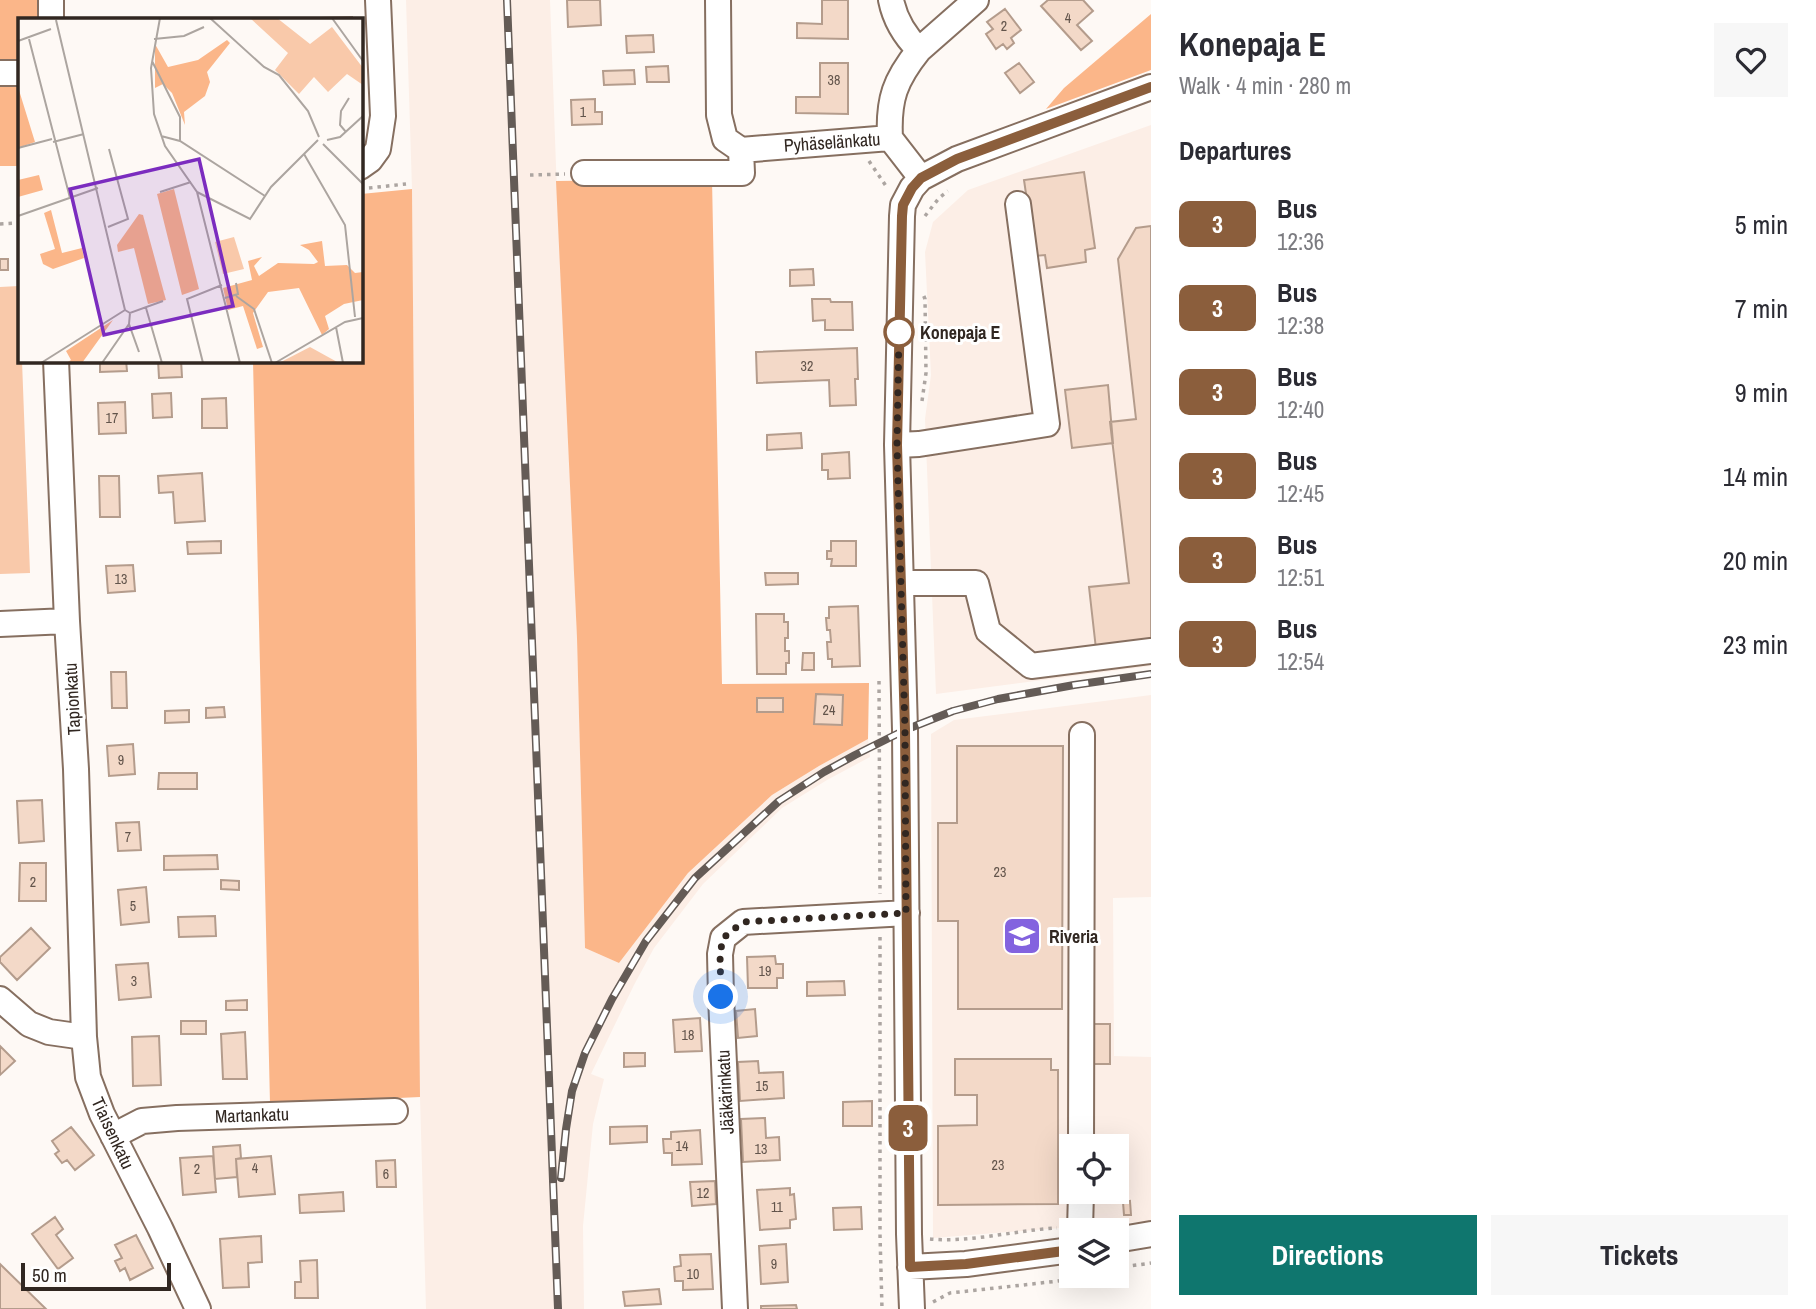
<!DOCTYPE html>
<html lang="en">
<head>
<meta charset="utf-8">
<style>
  :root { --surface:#fff; --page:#f7f7f7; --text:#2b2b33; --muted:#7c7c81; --accent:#0f766e }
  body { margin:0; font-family:"Archivo Narrow",sans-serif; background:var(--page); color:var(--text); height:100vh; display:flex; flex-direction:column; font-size:26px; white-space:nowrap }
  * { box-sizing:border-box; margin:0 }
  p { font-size:23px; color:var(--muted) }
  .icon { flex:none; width:38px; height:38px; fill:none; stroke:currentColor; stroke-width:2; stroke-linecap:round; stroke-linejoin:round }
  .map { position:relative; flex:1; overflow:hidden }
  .side { display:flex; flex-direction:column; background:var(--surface); width:665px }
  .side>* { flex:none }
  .badge { padding:0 14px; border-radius:10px; font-size:24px; line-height:46px }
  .controls { position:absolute; left:1059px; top:1134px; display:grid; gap:14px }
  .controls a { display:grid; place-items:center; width:70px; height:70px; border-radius:0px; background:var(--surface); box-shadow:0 7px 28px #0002; font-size:35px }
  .scale { position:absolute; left:21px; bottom:18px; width:150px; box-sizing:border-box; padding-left:7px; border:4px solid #312721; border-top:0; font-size:19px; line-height:24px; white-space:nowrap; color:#312721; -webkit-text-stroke:5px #fff; paint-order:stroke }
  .you { position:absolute; width:35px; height:35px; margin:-18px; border:5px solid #fff; border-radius:50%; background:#1a73e8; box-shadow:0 0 0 10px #1a73e833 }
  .map>.badge { position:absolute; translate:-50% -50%; box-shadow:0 0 0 4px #fff }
  h2 { padding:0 28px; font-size:26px; line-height:63px }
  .round { display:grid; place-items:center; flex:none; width:74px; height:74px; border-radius:0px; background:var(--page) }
  .headline { display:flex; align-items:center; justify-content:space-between; height:119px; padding:0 28px }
  h1 { font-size:33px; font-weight:800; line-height:52px }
  .cta { display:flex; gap:14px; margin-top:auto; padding:14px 28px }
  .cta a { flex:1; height:80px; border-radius:0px; background:var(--accent); color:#fff; font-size:28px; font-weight:800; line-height:80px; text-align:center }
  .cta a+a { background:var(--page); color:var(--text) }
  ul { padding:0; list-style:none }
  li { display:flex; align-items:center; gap:21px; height:84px; padding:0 28px }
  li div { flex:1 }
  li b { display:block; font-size:26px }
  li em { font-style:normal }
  li .badge { min-width:77px; font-weight:700; text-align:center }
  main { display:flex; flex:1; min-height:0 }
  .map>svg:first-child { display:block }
</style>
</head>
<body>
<main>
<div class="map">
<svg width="1151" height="1309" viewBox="0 0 1151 1309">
  <rect width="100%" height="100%" fill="#fef9f5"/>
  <path fill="#fceee6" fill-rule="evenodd" d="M 406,0 L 550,0 L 556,166 L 577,638 L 585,948 L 619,963 L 688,873 L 772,795 L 819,766 L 868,739 L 870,757 L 827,780 L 782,808 L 703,884 L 654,948 L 634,985 L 591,1074 L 604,1079 L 593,1124 L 583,1226 L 584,1309 L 426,1309 L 420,1097 L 412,189 Z
    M 1151,125 L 1151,666 L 936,694 L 925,419 L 931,375 L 925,252 L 933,222 L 968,190 Z
    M 1151,695 L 1151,897 L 1113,898 L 1114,1056 L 1151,1057 L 1151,1221 L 933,1238 L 931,734 L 954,720 ZM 1071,1146 L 1116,1146 L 1116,1192 L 1071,1192 Z"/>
  <path fill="#f9c9aa" d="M 19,286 L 19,360 L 22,361 L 30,573 L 0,574 L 0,287 Z"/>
  <path fill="#fbb689" d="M 0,0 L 45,0 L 45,19 L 19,19 L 19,166 L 0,166 Z
    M 1151,14 L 1151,70 L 1046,109 L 1064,88 Z
    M 712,179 L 722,684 L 869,683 L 868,739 L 819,766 L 772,795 L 688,873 L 619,963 L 585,948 L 577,638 L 556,181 Z
    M 412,189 L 420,1097 L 270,1104 L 253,361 L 360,360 L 361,194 Z"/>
  <path fill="#f3d9c8" stroke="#b49c8c" stroke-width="2" d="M 567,0 L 600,0 L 601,25 L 568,27 Z
    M 822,0 L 848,0 L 848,39 L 797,38 L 797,23 L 822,24 Z
    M 1048,0 L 1083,0 L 1093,11 L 1077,25 L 1092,41 L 1081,50 L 1041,6 Z
    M 1005,9 L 1021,30 L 1011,38 L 1014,43 L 1007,49 L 1003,44 L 996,49 L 986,34 L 993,29 L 987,22 Z
    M 352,17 L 352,19 L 320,19 L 320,18 Z
    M 653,35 L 654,52 L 627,53 L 626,36 Z
    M 820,63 L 848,63 L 848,114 L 796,113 L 796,97 L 820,97 Z
    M 1019,63 L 1034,82 L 1020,93 L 1005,73 Z
    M 668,66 L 669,82 L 647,82 L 646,67 Z
    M 634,70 L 635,84 L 604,85 L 603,71 Z
    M 595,99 L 595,112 L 602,112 L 602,124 L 572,125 L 571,100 Z
    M 1084,172 L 1095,248 L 1085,250 L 1086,262 L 1047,268 L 1045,255 L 1035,256 L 1024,180 Z
    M 1151,226 L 1151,643 L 1096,649 L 1089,587 L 1129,583 L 1110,422 L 1136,419 L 1118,259 L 1136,228 Z
    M 0,259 L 8,259 L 8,270 L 0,270 Z
    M 813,269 L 814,285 L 790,286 L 790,270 Z
    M 812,299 L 830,299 L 831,302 L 852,302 L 853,330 L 825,330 L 825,320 L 813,321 Z
    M 857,348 L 858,379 L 855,379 L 856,405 L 830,406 L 829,380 L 757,383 L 756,352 Z
    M 100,360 L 126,360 L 127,371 L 100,372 Z
    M 158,360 L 181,360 L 182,377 L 159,378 Z
    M 1108,385 L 1113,443 L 1072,448 L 1065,390 Z
    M 171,393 L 172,417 L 153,418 L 152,394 Z
    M 226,398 L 227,428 L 202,428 L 202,399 Z
    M 125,402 L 126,433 L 99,434 L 98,403 Z
    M 801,433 L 802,448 L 767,450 L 767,435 Z
    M 849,452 L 850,478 L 828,479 L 828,470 L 822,470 L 822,454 Z
    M 202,473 L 205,521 L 175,523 L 173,492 L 159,493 L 158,476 Z
    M 99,476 L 119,476 L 120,517 L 100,517 Z
    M 221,541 L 221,553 L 188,554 L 187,542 Z
    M 831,541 L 856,541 L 856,566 L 831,566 L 832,559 L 827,559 L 827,551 L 831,551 Z
    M 133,565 L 135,591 L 108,593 L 106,566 Z
    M 765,573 L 798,573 L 798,584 L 766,585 Z
    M 858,606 L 860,666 L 832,667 L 832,659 L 828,659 L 827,642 L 831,642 L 830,630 L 827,630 L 826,618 L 829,618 L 829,607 Z
    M 756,614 L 784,614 L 784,622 L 788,622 L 788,638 L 785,638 L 785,651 L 789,651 L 789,663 L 786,663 L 786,674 L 757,674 Z
    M 803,653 L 814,653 L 814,670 L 802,670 Z
    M 111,672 L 126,672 L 127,708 L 112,708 Z
    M 816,694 L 843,695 L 842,725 L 814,724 Z
    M 757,698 L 783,698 L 783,712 L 757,712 Z
    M 224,707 L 225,717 L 206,718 L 206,708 Z
    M 189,710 L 189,722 L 165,723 L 165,711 Z
    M 133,744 L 135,774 L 109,776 L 107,746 Z
    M 957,746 L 1063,746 L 1062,1009 L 958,1009 L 958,921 L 938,921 L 938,823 L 957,823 Z
    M 159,773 L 197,773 L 197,789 L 158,789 Z
    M 42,800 L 44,841 L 19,843 L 17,801 Z
    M 139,822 L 141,850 L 118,851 L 116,823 Z
    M 217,855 L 218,869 L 164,870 L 164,856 Z
    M 20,863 L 46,863 L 46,901 L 19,901 Z
    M 221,880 L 239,881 L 239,890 L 221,889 Z
    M 146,887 L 149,922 L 121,925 L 118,890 Z
    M 215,916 L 216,936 L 179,937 L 178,917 Z
    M 31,928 L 50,948 L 17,980 L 0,962 L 0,957 Z
    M 775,956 L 776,964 L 783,964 L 783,978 L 777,978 L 777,988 L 748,988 L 747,957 Z
    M 148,963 L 151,997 L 119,1000 L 116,965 Z
    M 844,981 L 845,995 L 807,996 L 807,982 Z
    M 247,1000 L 247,1010 L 226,1010 L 226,1001 Z
    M 755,1009 L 757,1036 L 738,1038 L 736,1011 Z
    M 700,1018 L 702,1051 L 675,1052 L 673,1020 Z
    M 181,1021 L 206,1021 L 206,1034 L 181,1034 Z
    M 1093,1024 L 1110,1024 L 1110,1064 L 1093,1064 Z
    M 245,1032 L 247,1079 L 223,1079 L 221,1034 Z
    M 159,1036 L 161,1085 L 133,1086 L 132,1037 Z
    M 0,1046 L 15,1061 L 0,1075 Z
    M 624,1053 L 645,1053 L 645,1066 L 624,1067 Z
    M 955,1059 L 1051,1059 L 1051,1070 L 1058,1070 L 1058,1204 L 938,1205 L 938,1126 L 977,1125 L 977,1095 L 955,1095 Z
    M 758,1061 L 759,1073 L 783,1072 L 784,1098 L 740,1101 L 738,1062 Z
    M 872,1101 L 872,1126 L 843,1126 L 843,1102 Z
    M 765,1118 L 766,1138 L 779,1137 L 780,1160 L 743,1162 L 741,1119 Z
    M 647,1126 L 647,1142 L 610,1144 L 610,1127 Z
    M 71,1127 L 94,1155 L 75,1170 L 67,1160 L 62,1163 L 55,1154 L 59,1151 L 52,1141 Z
    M 700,1130 L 702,1164 L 672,1165 L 672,1153 L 664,1153 L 663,1139 L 671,1139 L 671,1132 Z
    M 240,1145 L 241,1158 L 236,1159 L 237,1177 L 215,1179 L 213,1147 Z
    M 213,1156 L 216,1192 L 183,1195 L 180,1158 Z
    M 271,1156 L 275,1194 L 239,1197 L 236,1159 Z
    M 395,1160 L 396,1187 L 377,1187 L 376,1161 Z
    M 715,1181 L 716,1204 L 692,1206 L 690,1182 Z
    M 790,1188 L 790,1195 L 794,1194 L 796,1219 L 790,1220 L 790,1228 L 760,1230 L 757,1190 Z
    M 343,1192 L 344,1211 L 300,1213 L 299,1195 Z
    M 1130,1201 L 1131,1215 L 1124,1215 L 1123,1202 Z
    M 861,1207 L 862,1229 L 834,1230 L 833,1208 Z
    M 55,1217 L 63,1229 L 56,1235 L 73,1258 L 58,1269 L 32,1234 Z
    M 136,1235 L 153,1268 L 130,1280 L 125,1268 L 120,1271 L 115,1261 L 122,1258 L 115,1245 Z
    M 261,1236 L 262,1262 L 248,1263 L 249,1287 L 223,1288 L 220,1239 Z
    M 786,1244 L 788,1282 L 761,1284 L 759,1246 Z
    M 711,1254 L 713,1289 L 683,1290 L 683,1281 L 675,1281 L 674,1267 L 681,1266 L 680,1255 Z
    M 317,1260 L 318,1298 L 295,1298 L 295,1282 L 301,1282 L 300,1261 Z
    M 0,1264 L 46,1309 L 0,1309 Z
    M 659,1289 L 661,1304 L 625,1306 L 623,1292 Z
    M 796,1305 L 797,1309 L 761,1309 L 761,1306 Z"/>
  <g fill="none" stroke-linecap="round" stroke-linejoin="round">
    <defs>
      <path id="minor" d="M 718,0 L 719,115 L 725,139 L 741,150
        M 51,19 L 51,0
        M 919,50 L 976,0
        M 0,73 L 19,73
        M 890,138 C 888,99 895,80 919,50 C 905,36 895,20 891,0
        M 741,150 L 890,138 L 921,178
        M 360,167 L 370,160 L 378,149 L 383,116 L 378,0
        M 584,173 L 742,173 L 741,150
        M 56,360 L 67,621 L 76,769 L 84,1037 L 88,1077 L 102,1114 L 160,1228 L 198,1309
        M 897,445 L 919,444 L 1047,424 L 1018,204
        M 901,583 L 976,583 L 988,631 L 1031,666 L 1151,651
        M 0,624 L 67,621
        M 0,999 L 29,1024 L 49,1032 L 84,1037
        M 113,1136 L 142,1121 L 177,1118 L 395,1111
        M 1081,1146 L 1082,735
        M 1080,1230 L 1081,1192
        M 1116,1240 L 1151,1234
        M 910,1267 L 966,1264 L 1071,1250
        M 735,1309 L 721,997 L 720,954 L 723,938 L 743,922 L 907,913
        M 912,1309 L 909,1234 L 905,730 L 897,445 L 902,216 L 903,205 L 912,188 L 921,178 L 957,159 L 1151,87"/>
    </defs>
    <use href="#minor" stroke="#866f60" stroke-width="28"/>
    <path stroke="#aca5a1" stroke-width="3.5" stroke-dasharray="3.5 5" stroke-linecap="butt" d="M 869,161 L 888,189
      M 530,175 L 565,174
      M 369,188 L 406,184
      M 925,216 L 939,198 L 948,191
      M 0,224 L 19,223
      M 922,401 L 926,373 L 925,299 L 923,294
      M 879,681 L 880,894
      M 880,937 L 880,1235 L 882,1309
      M 930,1239 C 970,1243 1016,1230 1057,1228
      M 1116,1268 L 1151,1263
      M 933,1302 L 950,1293 L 1032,1284 L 1067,1280 L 1082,1276"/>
    <use href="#minor" stroke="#fff" stroke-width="24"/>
    <defs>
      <path id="rail" d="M 507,0 L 558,1309
        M 561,1178 L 566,1129 L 572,1091 L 585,1053 L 612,999 L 646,941 L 695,878 L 779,801 L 824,772 L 855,755 L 905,730 L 953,711 L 998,699 L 1074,685 L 1151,674"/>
    </defs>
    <use href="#rail" stroke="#645b56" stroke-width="8"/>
    <use href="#rail" stroke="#fff" stroke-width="5" stroke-dasharray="16" stroke-linecap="butt"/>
  </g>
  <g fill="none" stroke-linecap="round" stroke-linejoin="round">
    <defs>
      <path id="line" d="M 1071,1250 L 966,1264 L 910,1267 L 905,730 L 897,445 L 902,216 L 903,205 L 912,188 L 921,178 L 957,159 L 1151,87"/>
    </defs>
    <use href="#line" stroke="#fff" stroke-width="16"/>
    <use href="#line" stroke="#8b5e3c" stroke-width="10"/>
    <path stroke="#312721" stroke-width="7" stroke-dasharray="0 12.6" d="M 721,997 L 720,954 L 723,938 L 743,922 L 906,913 L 905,730 L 897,445 L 899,332"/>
  </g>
  <defs>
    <symbol id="school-square" viewBox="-11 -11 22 22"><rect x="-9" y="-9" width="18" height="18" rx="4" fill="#8363df" stroke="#fff"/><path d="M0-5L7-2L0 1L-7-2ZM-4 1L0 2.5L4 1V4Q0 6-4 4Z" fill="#fff"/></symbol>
  </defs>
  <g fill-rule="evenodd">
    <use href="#school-square" x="1000" y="914" width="44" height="44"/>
  </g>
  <circle fill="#fff" stroke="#8b5e3c" stroke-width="3.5" cx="899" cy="332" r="14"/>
  <g text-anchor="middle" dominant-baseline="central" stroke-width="6" stroke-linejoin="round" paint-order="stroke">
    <g font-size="14" fill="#62544b">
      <text x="1068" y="18">4</text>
      <text x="1004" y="26">2</text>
      <text x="834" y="80">38</text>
      <text x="583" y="112">1</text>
      <text x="807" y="366">32</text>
      <text x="112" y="418">17</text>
      <text x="121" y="579">13</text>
      <text x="829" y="710">24</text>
      <text x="121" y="760">9</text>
      <text x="128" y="837">7</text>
      <text x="1000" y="872">23</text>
      <text x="33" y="882">2</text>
      <text x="133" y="906">5</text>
      <text x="765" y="971">19</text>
      <text x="134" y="981">3</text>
      <text x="688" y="1035">18</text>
      <text x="762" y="1086">15</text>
      <text x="682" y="1146">14</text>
      <text x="761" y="1149">13</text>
      <text x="998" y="1165">23</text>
      <text x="255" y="1168">4</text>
      <text x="197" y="1169">2</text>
      <text x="386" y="1174">6</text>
      <text x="703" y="1193">12</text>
      <text x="777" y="1207">11</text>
      <text x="774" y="1264">9</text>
      <text x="693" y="1274">10</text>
    </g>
    <g font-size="18" fill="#312721" stroke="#fff">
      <text transform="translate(832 142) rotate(-4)">Pyhäselänkatu</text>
      <text transform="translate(72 699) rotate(-93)">Tapionkatu</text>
      <text transform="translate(725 1092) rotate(-93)">Jääkärinkatu</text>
      <text transform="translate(252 1115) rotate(-2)">Martankatu</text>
      <text transform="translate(113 1133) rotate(65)">Tiaisenkatu</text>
    </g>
    <g font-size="18" font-weight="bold" fill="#312721" stroke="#fff" text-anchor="start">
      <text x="920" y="332">Konepaja E</text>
    </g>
    <g font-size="18" font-weight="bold" fill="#312721" stroke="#fff" text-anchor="start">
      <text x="1049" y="936">Riveria</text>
    </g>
  </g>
  <g transform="translate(18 18)">
    <rect width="345" height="345" fill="#fef9f5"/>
    <path d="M 232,0 L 259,0 L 292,26 L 314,9 L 345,50 L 345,67 L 329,56 L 310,74 L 296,59 L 281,76 L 257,52 L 270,35 ZM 216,219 L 226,251 L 205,256 L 197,224 ZM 292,329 L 321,345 L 261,345 Z" fill="#f9c9aa"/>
    <path d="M 209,22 L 212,25 L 189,54 L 192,64 L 187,78 L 166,94 L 167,107 L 154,75 L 145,66 L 137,70 L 137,26 L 150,49 L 180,42 ZM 0,69 L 17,124 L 0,130 ZM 21,157 L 25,172 L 0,179 L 0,162 ZM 156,171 L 181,271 L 164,277 L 139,176 ZM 33,192 L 44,235 L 64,230 L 66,240 L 35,251 L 25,246 L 22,236 L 37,231 L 26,195 ZM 121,196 L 125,197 L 148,282 L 130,286 L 116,230 L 100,234 L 99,227 ZM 304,223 L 307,248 L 329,247 L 337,255 L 345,254 L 345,282 L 326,286 L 307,298 L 311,311 L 304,317 L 281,270 L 250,274 L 235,295 L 245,329 L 239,331 L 225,288 L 210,292 L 205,270 L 234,262 L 230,243 L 244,239 L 236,248 L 241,258 L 260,245 L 296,246 L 300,244 L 291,232 L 282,227 ZM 95,302 L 64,345 L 48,345 L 53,342 L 48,333 Z" fill="#fbb689"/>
    <path fill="none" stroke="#aca5a0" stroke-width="2" d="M 142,0 L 133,50 L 136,96 L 147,128 L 179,174 L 222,345M 192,0 L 246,49 L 261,57 L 290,93 L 301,119M 314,0 L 345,43M 38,2 L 107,292M 11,21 L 52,180M 136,21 L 166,18 L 186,9M 0,23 L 33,11M 134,43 L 162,99 L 162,123M 328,114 L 322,107 L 323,93 L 331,80M 143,118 L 162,123 L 247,178M 309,122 L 322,119 L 345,98M 35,124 L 66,116M 305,126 L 345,166M 0,130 L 34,121M 286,136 L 327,207 L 337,299M 142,174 L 173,164M 179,174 L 232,201 L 253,169 L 300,122M 0,198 L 80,170M 90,209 L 110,201 L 91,131M 218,278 L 236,291 L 254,345M 207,280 L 220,276 L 218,265M 128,290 L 144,345M 107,292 L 112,295 L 145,283M 112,295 L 111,306 L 121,334M 318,309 L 325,345M 23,345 L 107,292M 84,345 L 111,306M 185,345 L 169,281 L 204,267M 257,345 L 327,304 L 345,300"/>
    <path fill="#7b2cbf" fill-opacity="0.15" stroke="#7b2cbf" stroke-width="3.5" d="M 181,141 L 215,288 L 86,317 L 52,171 Z"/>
    <rect width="345" height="345" fill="none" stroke="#312721" stroke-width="3.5"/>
  </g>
</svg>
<div class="controls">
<a><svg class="icon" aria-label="locate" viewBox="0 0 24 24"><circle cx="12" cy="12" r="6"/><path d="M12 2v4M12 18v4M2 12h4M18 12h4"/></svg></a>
<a><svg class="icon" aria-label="layers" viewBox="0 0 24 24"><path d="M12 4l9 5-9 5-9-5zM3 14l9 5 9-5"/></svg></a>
</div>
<div class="scale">50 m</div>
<div class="you" style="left:721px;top:997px"></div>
<b class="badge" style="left:908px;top:1128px;background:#8b5e3c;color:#fff">3</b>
</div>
<section class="side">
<div class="headline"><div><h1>Konepaja E</h1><p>Walk · 4 min · 280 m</p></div><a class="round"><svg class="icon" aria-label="heart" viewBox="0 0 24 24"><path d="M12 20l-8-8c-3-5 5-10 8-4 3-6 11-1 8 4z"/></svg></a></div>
<h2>Departures</h2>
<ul>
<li><span class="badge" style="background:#8b5e3c;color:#fff">3</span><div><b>Bus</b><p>12:36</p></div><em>5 min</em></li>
<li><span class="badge" style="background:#8b5e3c;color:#fff">3</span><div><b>Bus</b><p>12:38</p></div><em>7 min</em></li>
<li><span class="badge" style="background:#8b5e3c;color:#fff">3</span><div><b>Bus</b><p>12:40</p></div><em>9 min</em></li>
<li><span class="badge" style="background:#8b5e3c;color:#fff">3</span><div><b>Bus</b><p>12:45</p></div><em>14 min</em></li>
<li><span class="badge" style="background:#8b5e3c;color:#fff">3</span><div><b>Bus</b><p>12:51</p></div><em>20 min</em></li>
<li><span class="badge" style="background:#8b5e3c;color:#fff">3</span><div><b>Bus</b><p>12:54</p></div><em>23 min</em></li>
</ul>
<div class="cta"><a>Directions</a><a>Tickets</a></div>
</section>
</main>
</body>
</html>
